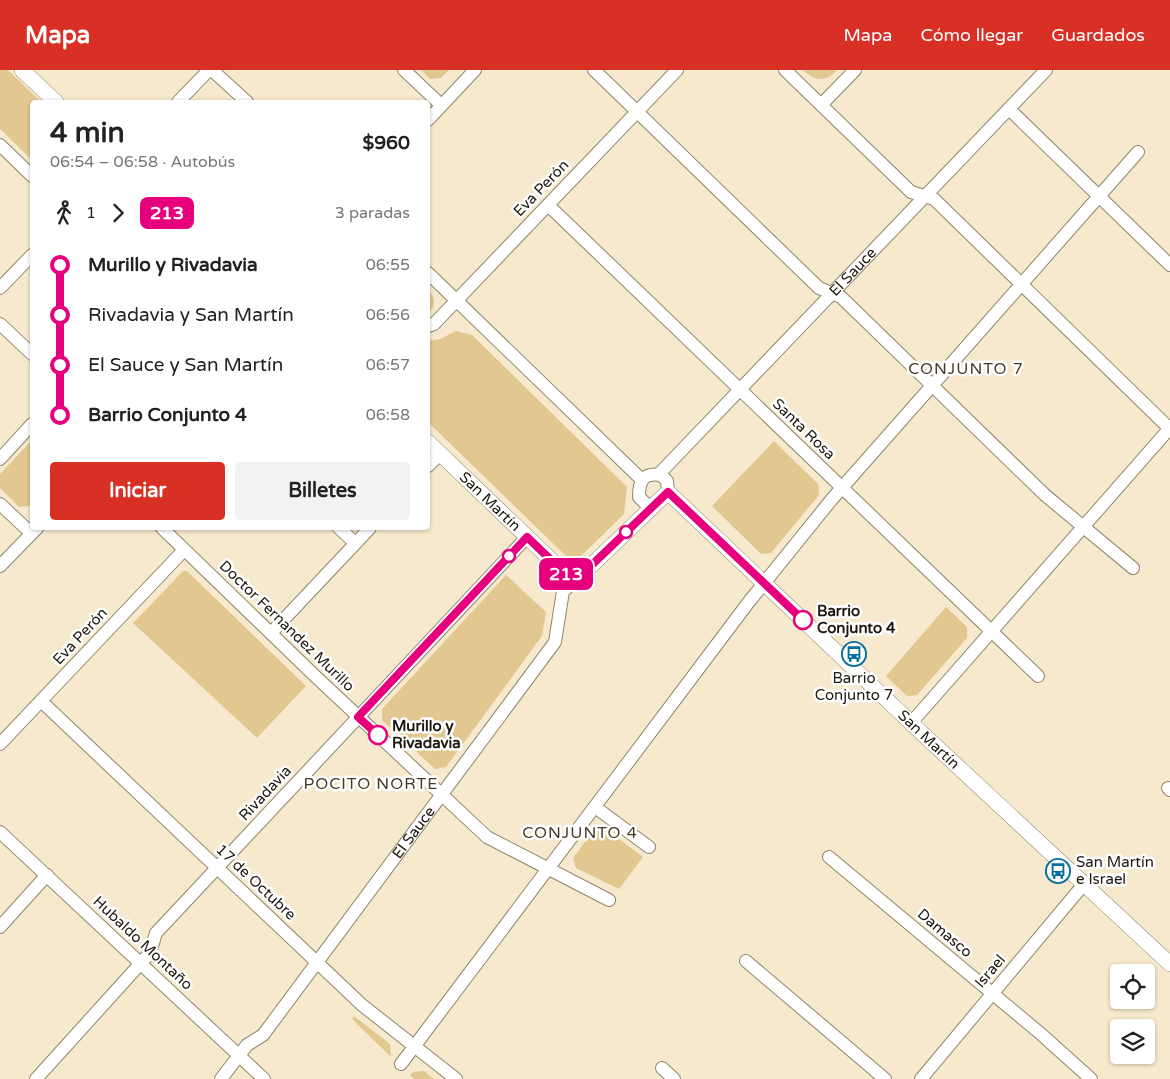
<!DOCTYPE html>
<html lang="es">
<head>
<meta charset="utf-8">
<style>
  :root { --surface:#fff; --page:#f2f2f2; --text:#222; --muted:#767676; --accent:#d93025 }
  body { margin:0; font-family:"Varela Round",sans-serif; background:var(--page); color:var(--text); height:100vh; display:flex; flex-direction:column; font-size:19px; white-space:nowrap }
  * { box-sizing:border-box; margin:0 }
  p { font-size:16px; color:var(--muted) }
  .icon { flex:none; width:28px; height:28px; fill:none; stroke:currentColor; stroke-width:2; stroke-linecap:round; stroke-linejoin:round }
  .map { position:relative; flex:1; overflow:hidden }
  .sheet { position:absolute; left:30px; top:30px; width:400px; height:430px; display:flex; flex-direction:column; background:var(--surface); border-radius:5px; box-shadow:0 1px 4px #0004 }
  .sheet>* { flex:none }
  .badge { padding:0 10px; border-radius:8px; font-size:18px; line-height:32px }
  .controls { position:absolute; left:1110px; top:894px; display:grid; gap:10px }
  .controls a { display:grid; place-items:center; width:45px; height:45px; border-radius:5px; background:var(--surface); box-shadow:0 1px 4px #0004; font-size:25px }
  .map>.badge { position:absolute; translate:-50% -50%; box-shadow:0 0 0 2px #fff }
  .legs { display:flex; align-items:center; gap:8px; height:55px; padding:0 20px; font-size:16px }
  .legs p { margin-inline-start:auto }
  .head { display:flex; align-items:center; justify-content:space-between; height:85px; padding:0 20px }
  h1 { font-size:28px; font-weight:700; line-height:38px }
  .cta { display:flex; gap:10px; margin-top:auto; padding:10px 20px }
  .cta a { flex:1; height:58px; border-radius:5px; background:var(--accent); color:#fff; font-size:20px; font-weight:700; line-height:58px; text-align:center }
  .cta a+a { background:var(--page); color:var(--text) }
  ul { padding:0 20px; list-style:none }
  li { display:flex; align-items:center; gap:18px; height:50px; font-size:19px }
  li i { display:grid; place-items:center; width:8px; height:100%; margin:0 6px; background:currentColor }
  li i::after { content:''; width:12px; height:12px; margin:-6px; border:4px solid; border-radius:50%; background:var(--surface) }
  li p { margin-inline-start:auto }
  li:first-child i { background:linear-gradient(#0000 50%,currentColor 0) }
  li:last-child i { background:linear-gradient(currentColor 50%,#0000 0) }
  header { display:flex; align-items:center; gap:30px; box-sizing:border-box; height:70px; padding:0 25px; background:var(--accent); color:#fff }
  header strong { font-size:24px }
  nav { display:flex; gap:28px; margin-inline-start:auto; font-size:18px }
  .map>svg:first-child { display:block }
</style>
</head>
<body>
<header>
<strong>Mapa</strong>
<nav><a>Mapa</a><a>Cómo llegar</a><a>Guardados</a></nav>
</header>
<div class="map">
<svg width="1170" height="1009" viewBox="0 0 1170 1009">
  <rect width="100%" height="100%" fill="#f6e9cd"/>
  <path fill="#e2c890" d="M 0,0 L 8,0 L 41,32 L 32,32 L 32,90 L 0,59 Z
    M 421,0 L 449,0 L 441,8 L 430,9 Z
    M 803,0 L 837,0 C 826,13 814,11 803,0 Z
    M 428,219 C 435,227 437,236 428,242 Z
    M 456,261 L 472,265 L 627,417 L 624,444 L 580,487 L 567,487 L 428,352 L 428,271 L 440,269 Z
    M 32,370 L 32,434 L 30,436 L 19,437 L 0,418 L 0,404 Z
    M 774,371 L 818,414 L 819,425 L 771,483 L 761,484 L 712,436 Z
    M 183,501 L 187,501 L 306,616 L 257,668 L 133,553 Z
    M 506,505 L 546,542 L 542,566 L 446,697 L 435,699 L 382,650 L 382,639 Z
    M 946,537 L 967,557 L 967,568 L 917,625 L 907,626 L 886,606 Z
    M 605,758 L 643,787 L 619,819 L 576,798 L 573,788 L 594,760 Z
    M 354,946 L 390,974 L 391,987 L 352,949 Z
    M 424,1001 L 434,1009 L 414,1009 L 410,1005 L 413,1002 Z"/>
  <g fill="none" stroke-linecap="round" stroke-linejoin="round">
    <defs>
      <g id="minor">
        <path d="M 212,0 L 247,32"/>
        <path d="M 404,0 L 441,35"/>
        <path d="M 594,0 L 819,218 L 841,227 L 1045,425 L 1133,498"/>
        <path d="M 785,0 L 911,122 L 934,129 L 1170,359"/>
        <path d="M 178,32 L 209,0"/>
        <path d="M 821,35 L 855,0"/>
        <path d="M 1009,39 L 1170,195"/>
        <path d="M 428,50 L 475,0"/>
        <path d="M 0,75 L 32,106"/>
        <path d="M 548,135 L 1038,606"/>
        <path d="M 428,203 L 641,409"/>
        <path d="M 0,218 L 32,185"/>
        <path d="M 0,254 L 32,284"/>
        <path d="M 428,256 L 434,254 L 677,0"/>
        <path d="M 0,389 L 32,354"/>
        <path d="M 428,396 L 440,384"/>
        <path id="s1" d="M 659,404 L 1046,0"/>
        <path d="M 0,434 L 31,463"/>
        <path d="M 654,435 L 646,434 L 639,427 C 639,411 643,402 661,405 L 667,411 L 668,422"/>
        <path d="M 162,458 L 315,606 L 487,767 L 609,830"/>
        <path d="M 339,458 L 355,473"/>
        <path d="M 0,496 L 37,458"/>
        <path d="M 271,563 L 370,458"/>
        <path d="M 41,631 L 362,935 L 456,1009"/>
        <path d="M 911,653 L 1170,358"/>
        <path d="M 0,674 L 184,480"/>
        <path d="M 1168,718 L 1170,720"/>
        <path d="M 595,737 L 649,777"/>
        <path d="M 0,762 L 264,1009"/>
        <path d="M 829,787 L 1041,964 L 1091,1009"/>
        <path d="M 0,857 L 47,805"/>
        <path d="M 746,891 L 885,1009"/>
        <path d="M 401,994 L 748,533 L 832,429 L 1138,82"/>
        <path d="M 662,998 L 674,1009"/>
        <path d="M 36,1009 L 150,883 L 156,863 L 527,467"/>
        <path id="s2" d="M 221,1009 L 247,975 L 263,965 L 555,572 L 563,521 L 574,512"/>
        <path d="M 921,1009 L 1084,814"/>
      </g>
      <g id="tertiary">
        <path d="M 22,0 L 56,32"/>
        <path id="s3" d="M 428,372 L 574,512 L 668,422 L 926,667 L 1170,894"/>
      </g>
    </defs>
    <use href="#minor" stroke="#8f846b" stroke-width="14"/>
    <use href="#tertiary" stroke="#8f846b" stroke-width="16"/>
    <use href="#minor" stroke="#fff" stroke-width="12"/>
    <use href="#tertiary" stroke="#fff" stroke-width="15"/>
  </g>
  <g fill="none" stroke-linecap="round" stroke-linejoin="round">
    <defs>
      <path id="line-1" d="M 378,665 L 358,647 L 527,467 L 574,512 L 668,422 L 803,550"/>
    </defs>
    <use href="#line-1" stroke="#fff" stroke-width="11"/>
    <use href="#line-1" stroke="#e6007e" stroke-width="8"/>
  </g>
  <defs>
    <symbol id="bus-ring" viewBox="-11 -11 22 22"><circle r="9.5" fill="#fff" stroke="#066e9b" stroke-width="1.5"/><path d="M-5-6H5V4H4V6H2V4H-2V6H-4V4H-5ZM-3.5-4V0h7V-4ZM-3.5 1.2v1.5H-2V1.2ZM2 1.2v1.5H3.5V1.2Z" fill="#066e9b"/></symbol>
  </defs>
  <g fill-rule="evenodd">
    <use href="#bus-ring" x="840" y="570" width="28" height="28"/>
    <use href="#bus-ring" x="1044" y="787" width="28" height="28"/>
  </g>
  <g fill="#fff" stroke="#e6007e" stroke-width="2.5">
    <circle cx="626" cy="462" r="6"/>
    <circle cx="509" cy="486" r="6"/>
    <circle cx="803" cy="550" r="9"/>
    <circle cx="378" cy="665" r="9"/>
  </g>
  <g text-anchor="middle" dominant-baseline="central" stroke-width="5" stroke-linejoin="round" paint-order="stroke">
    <g font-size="15" fill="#1c180e" stroke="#fff">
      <text transform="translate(541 118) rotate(-46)">Eva Perón</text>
      <text stroke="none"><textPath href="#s1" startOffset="280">El Sauce</textPath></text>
      <text transform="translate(804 359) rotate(44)">Santa Rosa</text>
      <text stroke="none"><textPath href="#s3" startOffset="86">San Martín</textPath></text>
      <text transform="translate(287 556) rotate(44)">Doctor Fernandez Murillo</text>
      <text transform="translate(80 566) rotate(-47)">Eva Perón</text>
      <text stroke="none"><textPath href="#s3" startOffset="692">San Martín</textPath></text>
      <text transform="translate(265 723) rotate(-47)">Rivadavia</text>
      <text stroke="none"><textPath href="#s2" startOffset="314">El Sauce</textPath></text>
      <text transform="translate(256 812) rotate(43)">17 de Octubre</text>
      <text transform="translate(945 863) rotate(40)">Damasco</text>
      <text transform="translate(143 873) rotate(43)">Hubaldo Montaño</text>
      <text transform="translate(990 901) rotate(-50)">Israel</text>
    </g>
    <g font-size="15" font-weight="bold" fill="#1c180e" stroke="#fff" text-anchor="start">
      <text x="817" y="541">Barrio<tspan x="817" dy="17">Conjunto 4</tspan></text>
      <text x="392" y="656">Murillo y<tspan x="392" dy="17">Rivadavia</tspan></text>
    </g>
    <g font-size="15" fill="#1c180e" stroke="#fff">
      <text x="854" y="608">Barrio<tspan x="854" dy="17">Conjunto 7</tspan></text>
      <text x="1076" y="792" text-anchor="start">San Martín<tspan x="1076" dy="17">e Israel</tspan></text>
    </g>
    <g font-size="16" letter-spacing="1" fill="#443923" stroke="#fff">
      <text x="966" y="299">CONJUNTO 7</text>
      <text x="371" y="714">POCITO NORTE</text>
      <text x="580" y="763">CONJUNTO 4</text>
    </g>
  </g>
</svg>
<div class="controls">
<a><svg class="icon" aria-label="locate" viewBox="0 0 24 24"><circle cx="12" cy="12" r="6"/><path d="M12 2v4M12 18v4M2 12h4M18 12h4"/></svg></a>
<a><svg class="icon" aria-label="layers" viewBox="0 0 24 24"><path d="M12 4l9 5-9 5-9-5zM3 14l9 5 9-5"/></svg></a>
</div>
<b class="badge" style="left:566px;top:504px;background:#e6007e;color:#fff">213</b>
<section class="sheet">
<div class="head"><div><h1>4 min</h1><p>06:54 – 06:58 · Autobús</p></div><b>$960</b></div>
<div class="legs"><svg class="icon" aria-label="walk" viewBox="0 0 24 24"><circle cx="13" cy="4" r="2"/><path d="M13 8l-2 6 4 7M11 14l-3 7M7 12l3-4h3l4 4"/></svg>1<svg class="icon" aria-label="forward" viewBox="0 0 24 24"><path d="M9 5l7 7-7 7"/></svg><b class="badge" style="background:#e6007e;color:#fff">213</b><p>3 paradas</p></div>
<ul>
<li><i style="color:#e6007e"></i><b>Murillo y Rivadavia</b><p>06:55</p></li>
<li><i style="color:#e6007e"></i><span>Rivadavia y San Martín</span><p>06:56</p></li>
<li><i style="color:#e6007e"></i><span>El Sauce y San Martín</span><p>06:57</p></li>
<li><i style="color:#e6007e"></i><b>Barrio Conjunto 4</b><p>06:58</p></li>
</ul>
<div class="cta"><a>Iniciar</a><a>Billetes</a></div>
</section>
</div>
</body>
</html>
